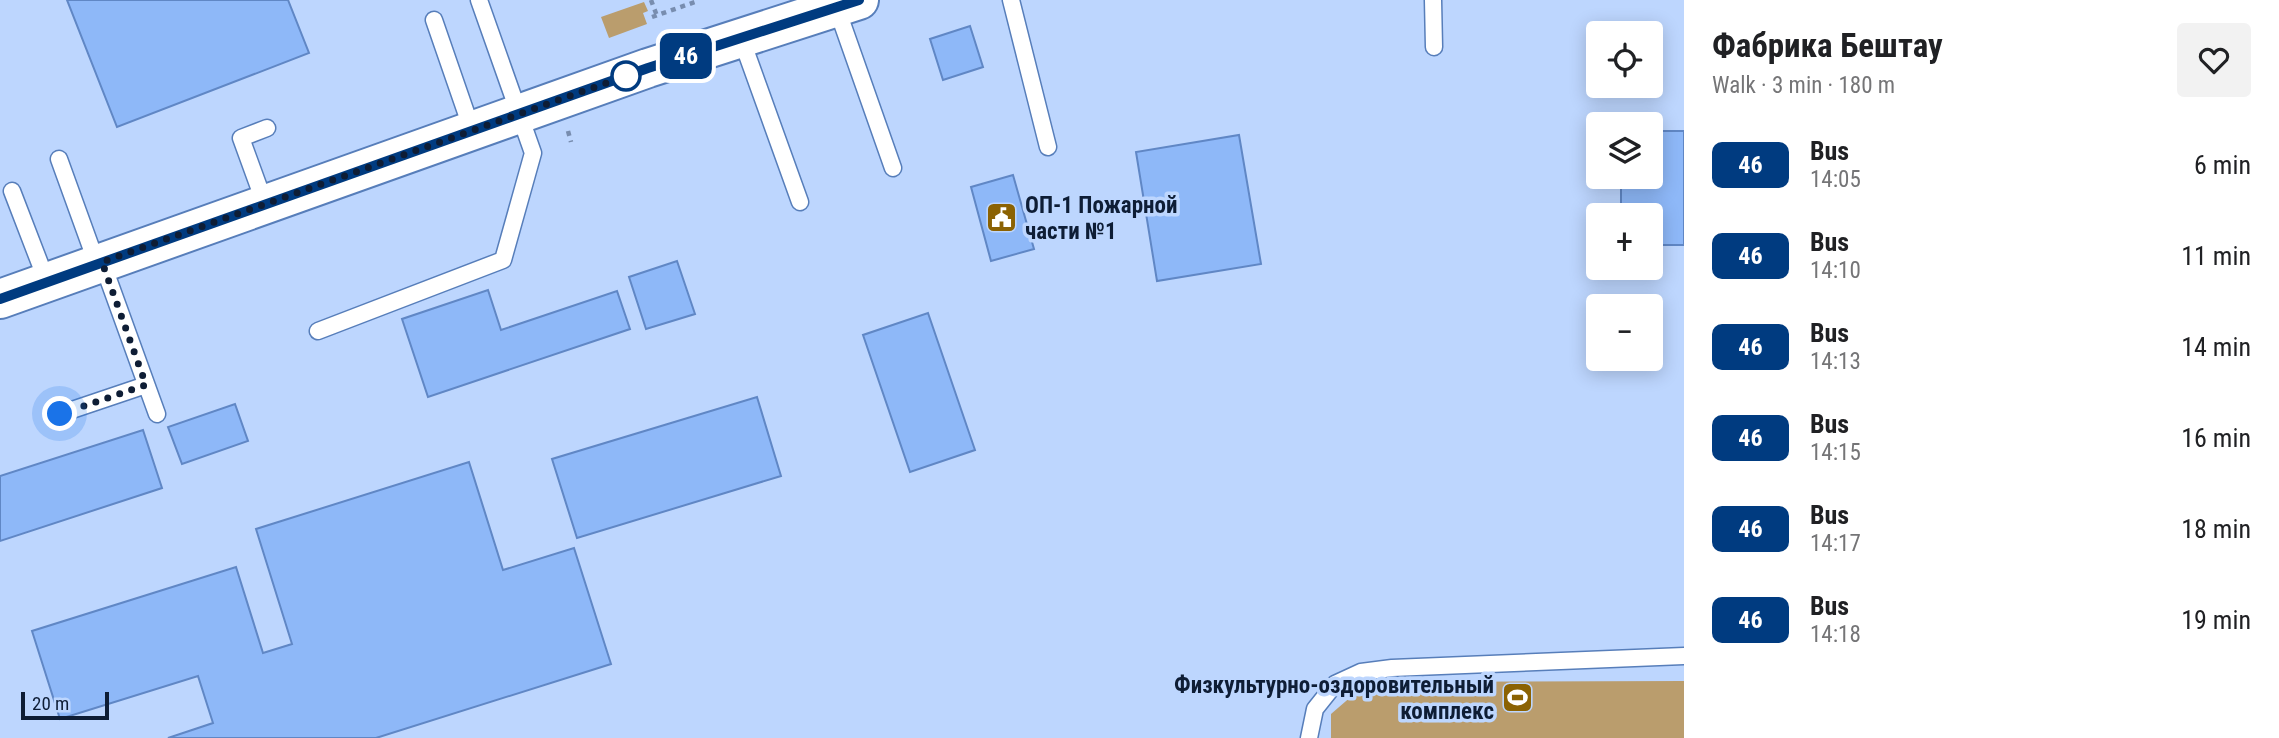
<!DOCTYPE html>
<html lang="en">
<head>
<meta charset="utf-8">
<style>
  :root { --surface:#fff; --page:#f2f2f2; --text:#202124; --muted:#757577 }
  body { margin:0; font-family:"Roboto Condensed",sans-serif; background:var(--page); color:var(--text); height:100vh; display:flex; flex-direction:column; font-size:26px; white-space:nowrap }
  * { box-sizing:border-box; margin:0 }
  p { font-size:23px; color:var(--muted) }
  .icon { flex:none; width:38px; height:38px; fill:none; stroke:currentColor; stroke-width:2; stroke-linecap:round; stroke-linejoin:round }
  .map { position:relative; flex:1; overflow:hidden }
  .drawer { display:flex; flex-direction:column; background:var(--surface); width:595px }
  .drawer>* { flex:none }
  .badge { padding:0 14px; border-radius:10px; font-size:24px; line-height:46px }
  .fabs { position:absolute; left:1586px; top:21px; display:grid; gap:14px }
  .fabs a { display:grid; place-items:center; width:77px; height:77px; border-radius:7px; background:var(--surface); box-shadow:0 4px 18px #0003; font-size:35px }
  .scale { position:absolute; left:21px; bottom:18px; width:88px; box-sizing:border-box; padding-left:7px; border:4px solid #0e1d35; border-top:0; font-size:19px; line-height:24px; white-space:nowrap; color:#0e1d35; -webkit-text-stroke:5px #bdd6fe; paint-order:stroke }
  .you { position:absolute; width:35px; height:35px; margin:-18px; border:5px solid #fff; border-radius:50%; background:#1a73e8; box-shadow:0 0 0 10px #1a73e833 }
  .map>.badge { position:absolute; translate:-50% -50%; box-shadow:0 0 0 4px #fff }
  .round { display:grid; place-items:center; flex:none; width:74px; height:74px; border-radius:7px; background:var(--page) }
  .head { display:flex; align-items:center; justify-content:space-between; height:119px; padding:0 28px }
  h1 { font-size:33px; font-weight:700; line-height:52px }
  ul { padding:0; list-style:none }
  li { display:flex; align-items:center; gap:21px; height:91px; padding:0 28px }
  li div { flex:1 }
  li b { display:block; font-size:26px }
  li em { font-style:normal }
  li .badge { min-width:77px; font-weight:700; text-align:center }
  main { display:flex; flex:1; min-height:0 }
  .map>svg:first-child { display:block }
</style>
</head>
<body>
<main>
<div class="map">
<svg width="1684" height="738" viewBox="0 0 1684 738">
  <rect width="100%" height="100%" fill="#bdd6fe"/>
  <path fill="#ba9d6d" d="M 644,2 L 648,11 L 643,13 L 647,24 L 609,38 L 601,17 Z
    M 1684,681 L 1684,738 L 1331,738 L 1331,714 L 1368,682 Z"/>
  <path fill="#8eb8f8" stroke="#6087c5" stroke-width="2" d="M 67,0 L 288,0 L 309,53 L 117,127 Z
    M 970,26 L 983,67 L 943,80 L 930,39 Z
    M 1650,131 L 1684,131 L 1684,245 L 1650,245 L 1650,215 L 1621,215 L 1621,177 L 1650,177 Z
    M 1239,135 L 1261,264 L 1157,281 L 1136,152 Z
    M 1013,175 L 1034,249 L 991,261 L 971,187 Z
    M 677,261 L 695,314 L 646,329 L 629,277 Z
    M 488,290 L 501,330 L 617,291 L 630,329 L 428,397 L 402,319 Z
    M 928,313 L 975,450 L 910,472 L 863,335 Z
    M 757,397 L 781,476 L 577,538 L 552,459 Z
    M 235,404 L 248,441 L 182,464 L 168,427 Z
    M 143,430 L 162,488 L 0,541 L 0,476 Z
    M 469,462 L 503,570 L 574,548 L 611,664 L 376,738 L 168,738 L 213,723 L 198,676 L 60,719 L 32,631 L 236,567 L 263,653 L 292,644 L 256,529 Z"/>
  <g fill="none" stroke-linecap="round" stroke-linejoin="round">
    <defs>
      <path id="service" d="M 1011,0 L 1048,147
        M 1433,0 L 1434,47
        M 836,6 L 893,168
        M 434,20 L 472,130
        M 741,38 L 800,202
        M 59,159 L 97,264
        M 12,191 L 47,282
        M 265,204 L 241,138 L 267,128
        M 102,262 L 157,414
        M 318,331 L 503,260 L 533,153 L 479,0
        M 60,414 L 146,385
        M 1309,738 L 1315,709 L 1335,684 L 1361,672 L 1392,668 L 1684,656"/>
      <path id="primary" d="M 0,299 L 648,68 L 859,0"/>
    </defs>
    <use href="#service" stroke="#577eba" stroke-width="19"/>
    <use href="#primary" stroke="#577eba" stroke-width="42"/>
    <path stroke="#788daf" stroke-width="4.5" stroke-dasharray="5 5" stroke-linecap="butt" d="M 651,0 L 657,16
      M 652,17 L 695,2
      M 568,131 L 571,142"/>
    <use href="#service" stroke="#fff" stroke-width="16"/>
    <use href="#primary" stroke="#fff" stroke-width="38"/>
  </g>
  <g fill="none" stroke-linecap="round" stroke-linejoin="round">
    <defs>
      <path id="line" d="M 0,299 L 648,68 L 859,0"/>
    </defs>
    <use href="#line" stroke="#fff" stroke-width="16"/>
    <use href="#line" stroke="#003b80" stroke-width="10"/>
    <path stroke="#0e1d35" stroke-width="7" stroke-dasharray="0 12.6" d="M 60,414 L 146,385 L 102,262 L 626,76"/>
  </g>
  <defs>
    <symbol id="civic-square" viewBox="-11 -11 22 22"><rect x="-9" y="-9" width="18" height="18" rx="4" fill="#8b6203" stroke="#bdd6fe"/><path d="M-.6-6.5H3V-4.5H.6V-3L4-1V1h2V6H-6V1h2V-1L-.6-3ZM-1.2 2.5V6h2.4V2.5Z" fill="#fff"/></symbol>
    <symbol id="stadium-square" viewBox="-11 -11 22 22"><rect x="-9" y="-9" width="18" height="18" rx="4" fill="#8b6203" stroke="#bdd6fe"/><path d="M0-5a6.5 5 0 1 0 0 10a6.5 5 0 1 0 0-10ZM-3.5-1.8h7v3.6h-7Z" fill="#fff"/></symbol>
  </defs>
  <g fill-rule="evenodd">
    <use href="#civic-square" x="984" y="200" width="35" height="35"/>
    <use href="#stadium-square" x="1500" y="680" width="35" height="35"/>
  </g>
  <circle fill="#fff" stroke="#003b80" stroke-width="3.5" cx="626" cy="76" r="14"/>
  <g text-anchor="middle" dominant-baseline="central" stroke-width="7" stroke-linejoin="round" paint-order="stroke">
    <g font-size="23" font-weight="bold" fill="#0e1d35" stroke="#bdd6fe" text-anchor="start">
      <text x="1025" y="205">ОП-1 Пожарной<tspan x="1025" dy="26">части №1</tspan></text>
      <text x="1494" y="685" text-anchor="end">Физкультурно-оздоровительный<tspan x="1494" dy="26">комплекс</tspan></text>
    </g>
  </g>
</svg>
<div class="fabs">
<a><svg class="icon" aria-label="locate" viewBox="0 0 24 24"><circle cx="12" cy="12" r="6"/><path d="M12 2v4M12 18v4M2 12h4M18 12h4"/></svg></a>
<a><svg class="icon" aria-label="layers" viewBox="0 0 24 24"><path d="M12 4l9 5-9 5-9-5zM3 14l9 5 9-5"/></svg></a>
<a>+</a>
<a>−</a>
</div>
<div class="scale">20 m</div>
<div class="you" style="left:60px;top:414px"></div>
<b class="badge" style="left:686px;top:56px;background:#003b80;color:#fff">46</b>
</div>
<section class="drawer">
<div class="head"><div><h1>Фабрика Бештау</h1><p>Walk · 3 min · 180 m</p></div><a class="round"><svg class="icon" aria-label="heart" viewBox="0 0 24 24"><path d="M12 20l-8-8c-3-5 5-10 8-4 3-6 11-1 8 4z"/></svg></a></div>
<ul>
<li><span class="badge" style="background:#003b80;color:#fff">46</span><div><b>Bus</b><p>14:05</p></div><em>6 min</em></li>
<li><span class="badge" style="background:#003b80;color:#fff">46</span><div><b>Bus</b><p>14:10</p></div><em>11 min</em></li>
<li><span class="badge" style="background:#003b80;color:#fff">46</span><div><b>Bus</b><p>14:13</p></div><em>14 min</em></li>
<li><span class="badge" style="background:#003b80;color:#fff">46</span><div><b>Bus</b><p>14:15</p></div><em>16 min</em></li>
<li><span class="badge" style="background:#003b80;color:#fff">46</span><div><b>Bus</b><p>14:17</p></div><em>18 min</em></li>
<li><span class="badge" style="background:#003b80;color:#fff">46</span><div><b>Bus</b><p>14:18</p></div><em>19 min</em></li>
</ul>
</section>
</main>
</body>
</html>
